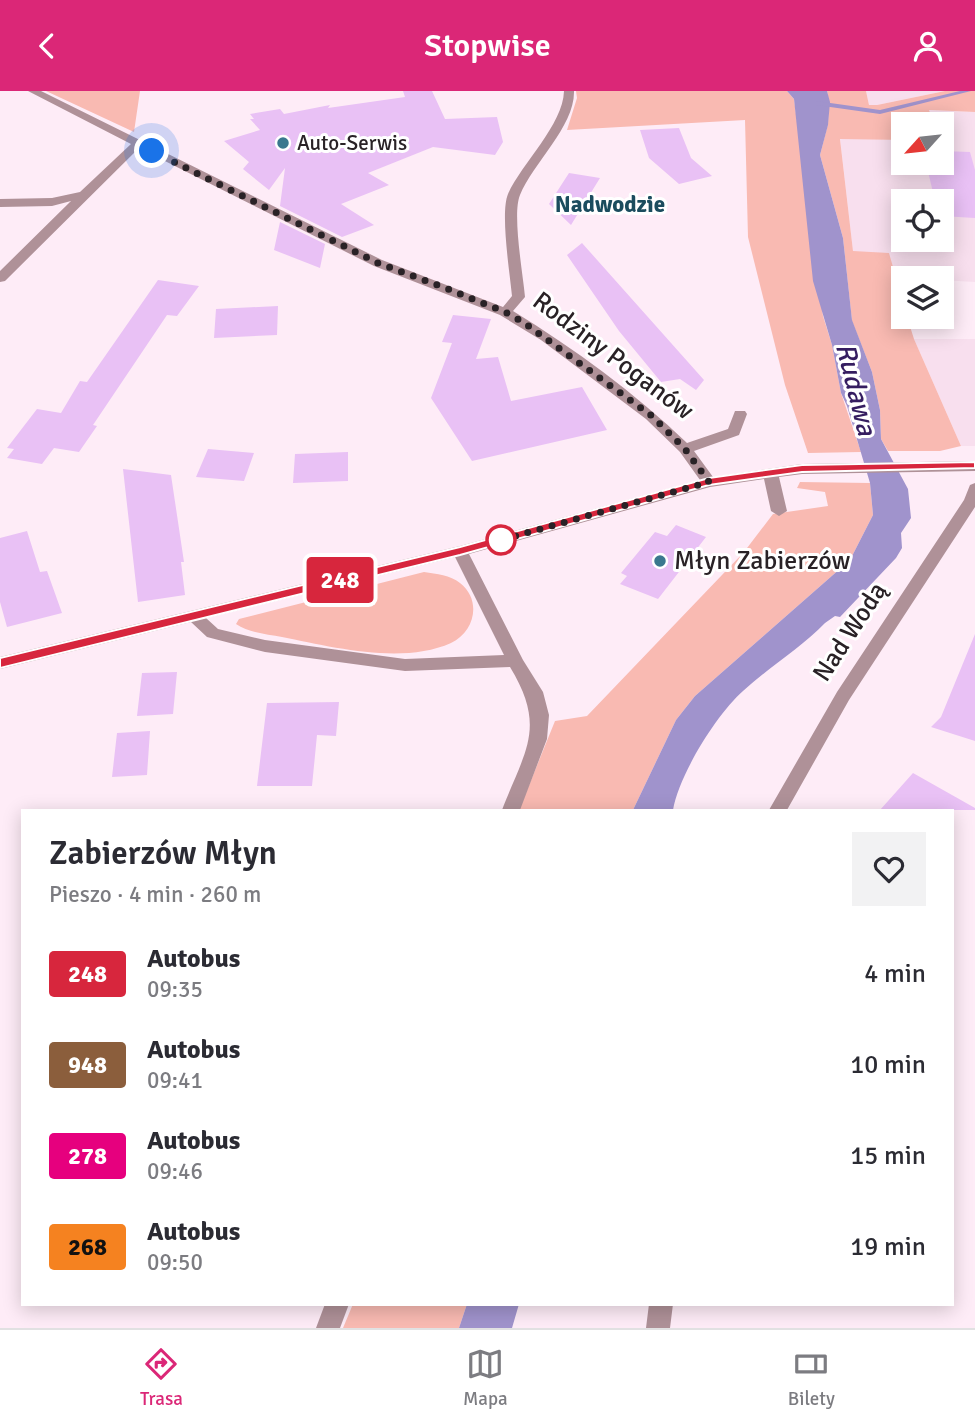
<!DOCTYPE html>
<html lang="pl">
<head>
<meta charset="utf-8">
<style>
  :root { --surface:#fff; --page:#f2f2f3; --text:#2b2b33; --muted:#7c7c81; --line:#e1e1e2; --accent:#db2777 }
  body { margin:0; font-family:Signika,sans-serif; background:var(--page); color:var(--text); height:100vh; display:flex; flex-direction:column; font-size:26px; white-space:nowrap }
  * { box-sizing:border-box; margin:0 }
  p { font-size:23px; color:var(--muted) }
  .icon { flex:none; width:38px; height:38px; fill:none; stroke:currentColor; stroke-width:2; stroke-linecap:round; stroke-linejoin:round }
  .map { position:relative; flex:1; overflow:hidden }
  .details { position:absolute; left:21px; top:718px; width:933px; height:497px; display:flex; flex-direction:column; background:var(--surface); border-radius:0px; box-shadow:0 4px 18px #0003 }
  .details>* { flex:none }
  .badge { padding:0 14px; border-radius:5px; font-size:24px; line-height:46px }
  .needle { width:46px; rotate:243deg }
  .buttons { position:absolute; left:891px; top:21px; display:grid; gap:14px }
  .buttons a { display:grid; place-items:center; width:63px; height:63px; border-radius:0px; background:var(--surface); box-shadow:0 4px 18px #0003; font-size:35px }
  .you { position:absolute; width:35px; height:35px; margin:-18px; border:5px solid #fff; border-radius:50%; background:#1a73e8; box-shadow:0 0 0 10px #1a73e833 }
  .map>.badge { position:absolute; translate:-50% -50%; box-shadow:0 0 0 4px #fff }
  .round { display:grid; place-items:center; flex:none; width:74px; height:74px; border-radius:0px; background:var(--page) }
  .summary { display:flex; align-items:center; justify-content:space-between; height:119px; padding:0 28px }
  h1 { font-size:33px; font-weight:600; line-height:52px }
  ul { padding:0; list-style:none }
  li { display:flex; align-items:center; gap:21px; height:91px; padding:0 28px }
  li div { flex:1 }
  li b { display:block; font-size:26px }
  li em { font-style:normal }
  li .badge { min-width:77px; font-weight:700; text-align:center }
  header { display:flex; justify-content:space-between; align-items:center; height:91px; padding:0 28px; background:var(--accent); color:#fff; font-size:32px; font-weight:600 }
  .dock { display:flex; justify-content:space-around; align-items:center; height:98px; border-top:2px solid var(--line); background:var(--surface); font-size:19px; color:var(--muted) }
  .dock a { display:grid; justify-items:center; gap:4px }
  .dock .on { color:var(--accent) }
  .map>svg:first-child { display:block }
</style>
</head>
<body>
<header><svg class="icon" aria-label="back" viewBox="0 0 24 24"><path d="M15 5l-7 7 7 7"/></svg>Stopwise<svg class="icon" aria-label="person" viewBox="0 0 24 24"><circle cx="12" cy="8" r="4"/><path d="M4 21q1-7 8-7t8 7"/></svg></header>
<div class="map">
<svg width="975" height="1237" viewBox="0 0 975 1237">
  <rect width="100%" height="100%" fill="#feecf7"/>
  <path fill="#f8dfee" fill-rule="evenodd" d="M 866,0 L 945,0 L 877,14 L 869,14 Z
    M 928,19 L 975,21 L 975,191 L 903,187 L 903,192 L 892,192 L 853,160 L 840,47 L 903,49 L 903,72 L 942,72 L 942,33 L 934,33 ZM 903,110 L 942,110 L 942,149 L 903,149 Z
    M 914,248 L 975,248 L 975,355 L 961,355 Z"/>
  <path fill="#f9bab2" d="M 46,0 L 140,0 L 134,41 Z
    M 576,0 L 787,0 L 794,8 L 823,225 L 832,254 L 841,302 L 861,361 L 808,362 L 785,294 L 748,146 L 745,29 L 567,39 L 577,7 Z
    M 827,0 L 866,0 L 869,14 L 877,14 L 945,0 L 975,0 L 975,21 L 929,19 L 934,33 L 903,33 L 903,49 L 840,48 L 853,160 L 889,162 L 903,211 L 903,226 L 907,226 L 914,248 L 961,355 L 940,360 L 888,360 L 881,348 L 880,319 L 872,281 L 852,230 L 843,147 L 820,64 L 828,33 L 829,11 Z
    M 800,391 L 870,392 L 873,424 L 850,469 L 695,605 L 676,629 L 633,719 L 519,719 L 555,630 L 587,625 L 744,461 L 773,423 L 828,415 L 825,401 L 797,397 Z
    M 424,481 C 437,483 450,484 460,492 C 482,509 475,541 451,552 C 402,574 332,556 282,546 C 267,543 249,542 236,533 L 239,528 Z
    M 353,1213 L 467,1213 L 459,1237 L 343,1237 Z"/>
  <path fill="#a093cc" d="M 787,0 L 827,0 L 830,11 L 828,34 L 820,64 L 843,147 L 852,229 L 872,281 L 880,319 L 881,348 L 908,398 L 911,427 L 901,442 L 902,457 L 896,467 L 840,526 L 835,525 L 825,532 C 801,557 769,576 743,600 C 716,624 679,684 673,719 L 633,719 L 676,629 L 695,605 L 850,469 L 873,424 L 870,392 L 847,315 L 841,302 L 832,254 L 813,190 L 794,8 Z
    M 467,1213 L 519,1213 L 512,1237 L 459,1237 Z"/>
  <g fill="none" stroke-linecap="round" stroke-linejoin="round">
    <path fill="#a093cc" fill-rule="evenodd" d="M 960,0 L 971,0 L 880,23 L 816,14 L 813,12 L 816,10 L 880,19 Z"/>
  </g>
  <path fill="#e9c1f5" d="M 403,0 L 432,0 L 445,28 L 497,26 L 503,51 L 495,64 L 433,56 L 368,82 L 389,94 L 341,113 L 374,134 L 342,146 L 280,115 L 285,77 L 269,99 L 243,78 L 249,71 L 224,50 L 260,39 L 250,28 L 254,28 L 250,23 L 280,18 L 284,23 L 330,14 L 328,17 L 405,6 Z
    M 679,37 L 691,67 L 712,85 L 679,93 L 649,67 L 640,39 Z
    M 942,60 L 970,61 L 975,79 L 975,127 L 942,125 L 942,110 L 935,110 L 926,72 L 942,72 Z
    M 569,82 L 600,87 L 571,134 L 549,113 Z
    M 280,131 L 325,153 L 320,177 L 274,159 Z
    M 582,152 L 704,289 L 696,299 L 680,288 L 661,291 L 619,240 L 567,164 Z
    M 158,189 L 199,195 L 177,225 L 167,224 L 93,334 L 97,335 L 79,361 L 54,357 L 42,373 L 7,367 L 14,358 L 7,357 L 37,318 L 61,322 L 80,290 L 87,291 Z
    M 278,215 L 277,244 L 214,247 L 216,218 Z
    M 453,224 L 491,228 L 476,268 L 498,266 L 511,310 L 582,296 L 607,339 L 472,370 L 431,307 L 452,252 L 442,251 Z
    M 208,358 L 254,362 L 244,390 L 196,386 Z
    M 348,361 L 348,390 L 293,392 L 295,363 Z
    M 123,378 L 171,384 L 184,471 L 181,471 L 185,504 L 138,511 Z
    M 676,434 L 706,446 L 658,508 L 620,493 L 627,485 L 621,482 L 655,441 L 667,445 Z
    M 27,440 L 40,481 L 47,480 L 62,522 L 7,536 L 0,511 L 0,447 Z
    M 975,543 L 975,650 L 931,636 L 941,626 Z
    M 177,581 L 173,623 L 137,625 L 142,582 Z
    M 339,611 L 336,645 L 317,644 L 312,695 L 257,695 L 267,612 Z
    M 150,640 L 147,684 L 112,686 L 117,642 Z
    M 913,682 L 975,717 L 975,719 L 880,719 Z"/>
  <g fill="none" stroke-linecap="round" stroke-linejoin="round">
    <path fill="#af9198" fill-rule="evenodd" d="M 28,0 L 41,0 L 382,169 L 503,216 L 512,205 C 510,183 500,122 508,103 C 522,72 563,34 564,0 L 574,0 C 575,35 533,72 520,104 C 512,123 523,183 525,206 L 513,220 C 575,258 635,302 687,352 L 728,338 L 735,320 L 745,320 L 747,323 L 739,344 L 694,360 L 713,386 L 802,373 L 975,370 L 975,380 L 802,383 L 779,386 L 787,420 L 779,425 L 771,420 L 764,388 L 710,396 L 469,463 L 523,569 L 543,601 L 549,624 L 547,648 L 520,719 L 502,719 C 525,659 547,637 510,576 L 405,580 L 265,561 L 207,546 L 191,531 L 0,578 L 0,566 L 460,455 L 700,389 L 680,361 L 646,328 L 541,249 L 500,224 L 374,175 L 139,57 L 5,190 L 0,191 L 0,180 L 71,110 L 52,115 L 0,116 L 0,108 L 52,107 L 80,101 L 131,53 ZM 455,466 L 504,564 L 405,568 L 265,549 L 218,538 L 206,527 Z
      M 975,392 L 975,416 L 849,609 L 787,719 L 769,719 L 837,601 L 964,409 L 970,394 Z
      M 325,1213 L 349,1213 L 340,1237 L 316,1237 Z
      M 649,1213 L 673,1213 L 670,1237 L 646,1237 Z"/>
  </g>
  <path fill="#d7263d" stroke="#fff" stroke-width="2" d="M 975,371 L 975,377 L 802,381 L 709,394 L 460,464 L 0,577 L 0,567 L 460,456 L 709,387 L 802,374 Z"/>
  <g fill="none" stroke-linecap="round" stroke-linejoin="round">
    <path stroke="#292226" stroke-width="7" stroke-dasharray="0 12.6" d="M 152,60 L 378,172 L 448,198 L 505,221 L 523,231 L 652,325 L 685,358 L 709,391 L 501,449"/>
  </g>
  <g fill="#3a778e" stroke="#fff" stroke-width="2.5">
    <circle cx="283" cy="52" r="7"/>
    <circle cx="660" cy="470" r="7"/>
  </g>
  <circle fill="#fff" stroke="#d7263d" stroke-width="3.5" cx="501" cy="449" r="14"/>
  <g text-anchor="middle" dominant-baseline="central" stroke-width="6" stroke-linejoin="round" paint-order="stroke">
    <g font-size="21" fill="#292226" stroke="#fff" text-anchor="start">
      <text x="297" y="52">Auto-Serwis</text>
    </g>
    <g font-size="23" font-weight="bold" fill="#1b4c5e" stroke="#fff">
      <text x="610" y="113">Nadwodzie</text>
    </g>
    <g font-size="26" fill="#292226" stroke="#fff">
      <text transform="translate(613 265) rotate(37)">Rodziny Poganów</text>
      <text transform="translate(850 541) rotate(-57)">Nad Wodą</text>
    </g>
    <g font-size="26" fill="#292226" stroke="#fff" text-anchor="start">
      <text x="674" y="470">Młyn Zabierzów</text>
    </g>
    <g font-size="28" font-style="italic" fill="#351d60" stroke="#fff">
      <text transform="translate(856 298) rotate(76)">Rudawa</text>
    </g>
  </g>
</svg>
<div class="buttons">
<a><svg class="needle" viewBox="-14 -14 28 28"><path d="M0-13l5 13h-10z" fill="#e53935"/><path d="M0 13l5-13h-10z" fill="#7c7c81"/></svg></a>
<a><svg class="icon" aria-label="locate" viewBox="0 0 24 24"><circle cx="12" cy="12" r="6"/><path d="M12 2v4M12 18v4M2 12h4M18 12h4"/></svg></a>
<a><svg class="icon" aria-label="layers" viewBox="0 0 24 24"><path d="M12 4l9 5-9 5-9-5zM3 14l9 5 9-5"/></svg></a>
</div>
<div class="you" style="left:152px;top:60px"></div>
<b class="badge" style="left:340px;top:489px;background:#d7263d;color:#fff">248</b>
<section class="details">
<div class="summary"><div><h1>Zabierzów Młyn</h1><p>Pieszo · 4 min · 260 m</p></div><a class="round"><svg class="icon" aria-label="heart" viewBox="0 0 24 24"><path d="M12 20l-8-8c-3-5 5-10 8-4 3-6 11-1 8 4z"/></svg></a></div>
<ul>
<li><span class="badge" style="background:#d7263d;color:#fff">248</span><div><b>Autobus</b><p>09:35</p></div><em>4 min</em></li>
<li><span class="badge" style="background:#8b5e3c;color:#fff">948</span><div><b>Autobus</b><p>09:41</p></div><em>10 min</em></li>
<li><span class="badge" style="background:#e6007e;color:#fff">278</span><div><b>Autobus</b><p>09:46</p></div><em>15 min</em></li>
<li><span class="badge" style="background:#f58220;color:#111">268</span><div><b>Autobus</b><p>09:50</p></div><em>19 min</em></li>
</ul>
</section>
</div>
<nav class="dock">
<a class="on"><svg class="icon" aria-label="directions" viewBox="0 0 24 24"><path d="M12 3l9 9-9 9-9-9zM9 14v-3h6M13 9l2 2-2 2"/></svg>Trasa</a>
<a><svg class="icon" aria-label="map" viewBox="0 0 24 24"><path d="M3 6l6-2 6 2 6-2v14l-6 2-6-2-6 2zM9 4v14M15 6v14"/></svg>Mapa</a>
<a><svg class="icon" aria-label="tickets" viewBox="0 0 24 24"><path d="M3 7h18v10H3zM15 7v10"/></svg>Bilety</a>
</nav>
</body>
</html>
